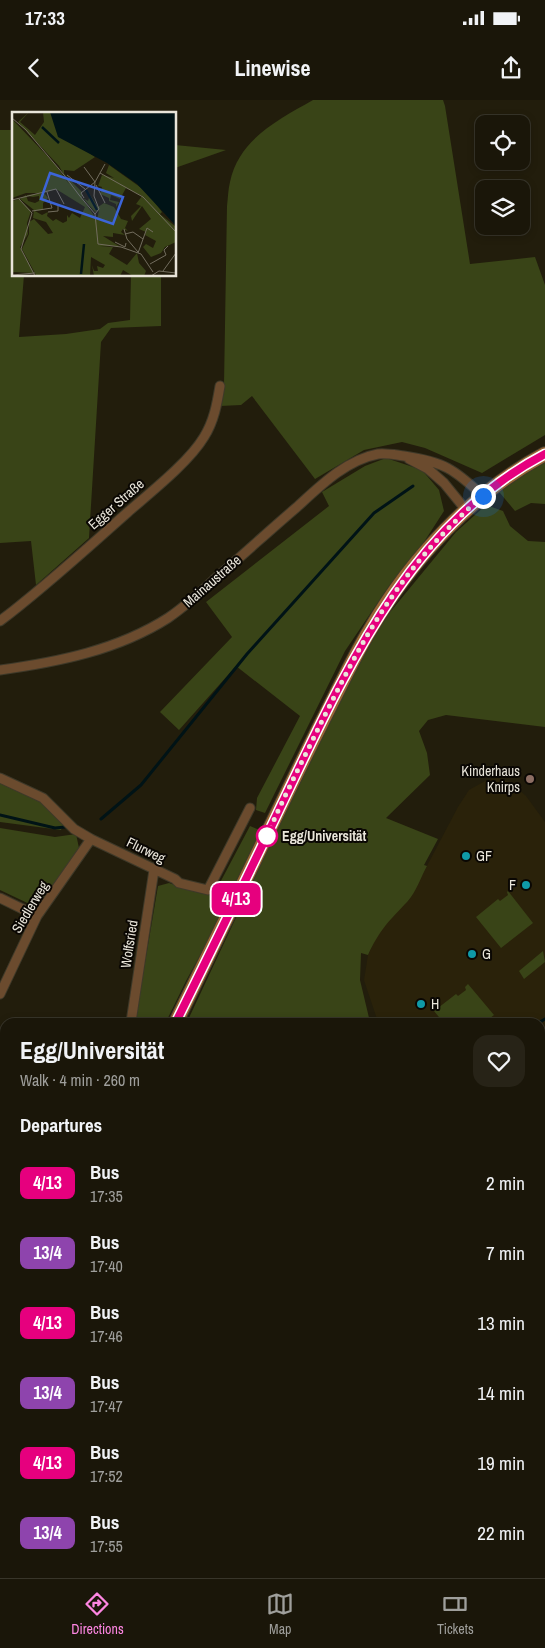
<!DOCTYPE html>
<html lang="en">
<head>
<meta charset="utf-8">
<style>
  :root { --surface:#1a1609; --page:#272317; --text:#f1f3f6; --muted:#9f9f9c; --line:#38352a; --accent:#fd86e2 }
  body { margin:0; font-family:"Archivo Narrow",sans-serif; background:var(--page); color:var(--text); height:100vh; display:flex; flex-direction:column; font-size:19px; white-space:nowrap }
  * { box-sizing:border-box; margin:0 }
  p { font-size:16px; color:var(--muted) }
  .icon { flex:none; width:28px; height:28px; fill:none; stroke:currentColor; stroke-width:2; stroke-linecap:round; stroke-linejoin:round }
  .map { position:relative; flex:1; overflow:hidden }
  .drawer { position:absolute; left:0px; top:918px; width:545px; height:561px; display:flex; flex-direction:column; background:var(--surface); border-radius:15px 15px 0 0; box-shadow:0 2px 8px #0003,0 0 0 1px var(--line) }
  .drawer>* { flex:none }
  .badge { padding:0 10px; border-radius:8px; font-size:18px; line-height:32px }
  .buttons { position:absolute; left:475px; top:15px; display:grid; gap:10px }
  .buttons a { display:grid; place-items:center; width:55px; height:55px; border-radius:10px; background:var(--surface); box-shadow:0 2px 8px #0003,0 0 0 1px var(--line); font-size:25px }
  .you { position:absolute; width:25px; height:25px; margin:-12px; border:4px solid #fff; border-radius:50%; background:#1a73e8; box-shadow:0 0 0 8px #1a73e833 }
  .map>.badge { position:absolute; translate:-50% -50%; box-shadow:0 0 0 2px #fff }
  h2 { padding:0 20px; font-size:19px; line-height:45px }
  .round { display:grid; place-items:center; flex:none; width:52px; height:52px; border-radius:15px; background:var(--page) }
  .headline { display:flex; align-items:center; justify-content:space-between; height:85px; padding:0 20px }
  h1 { font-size:24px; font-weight:700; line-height:38px }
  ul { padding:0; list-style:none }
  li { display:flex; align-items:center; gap:15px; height:70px; padding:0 20px }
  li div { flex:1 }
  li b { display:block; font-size:19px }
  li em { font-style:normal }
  li .badge { min-width:55px; font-weight:700; text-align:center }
  .status { display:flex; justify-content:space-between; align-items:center; height:35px; padding:0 25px; background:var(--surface); direction:ltr }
  .status svg { height:14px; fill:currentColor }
  header { display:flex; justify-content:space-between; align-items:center; height:65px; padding:0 20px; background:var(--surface); font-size:22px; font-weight:700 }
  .menu { display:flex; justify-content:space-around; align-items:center; height:70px; border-top:1px solid var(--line); background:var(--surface); font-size:14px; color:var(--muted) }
  .menu a { display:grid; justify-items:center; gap:2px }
  .menu .current { color:var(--accent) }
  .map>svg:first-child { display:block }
</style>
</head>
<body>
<div class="status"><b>17:33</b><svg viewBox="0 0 49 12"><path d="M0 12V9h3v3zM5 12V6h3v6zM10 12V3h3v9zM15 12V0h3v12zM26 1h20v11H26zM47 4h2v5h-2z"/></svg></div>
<header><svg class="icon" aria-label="back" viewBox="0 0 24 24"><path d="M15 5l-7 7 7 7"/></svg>Linewise<svg class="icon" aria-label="share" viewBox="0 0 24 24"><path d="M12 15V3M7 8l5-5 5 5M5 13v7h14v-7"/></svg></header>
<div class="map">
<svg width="545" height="1478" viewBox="0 0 545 1478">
  <rect width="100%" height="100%" fill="#221d0c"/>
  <path fill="#2a220a" d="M 498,678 L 510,682 L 526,696 L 545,722 L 545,1355 L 540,1355 L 540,922 L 378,922 L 364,880 L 368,855 L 377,835 L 394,814 L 409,800 L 458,707 L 469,690 L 485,681 Z"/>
  <path fill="#394417" d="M 313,0 L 443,0 L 445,6 L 470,164 L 535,157 L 545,185 L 545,335 L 482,373 L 425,348 L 402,342 L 364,350 L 315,379 L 252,296 L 241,305 L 220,306 L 224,285 L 227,106 C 228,98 228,90 230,82 C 239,39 278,20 313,0 Z
    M 0,30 L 14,30 L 14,175 L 24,175 L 19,237 L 66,234 L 100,229 L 108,223 L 130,220 L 131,175 L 161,175 L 161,226 L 111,228 L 101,242 L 89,438 L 36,485 L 31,441 L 0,443 Z
    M 175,45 L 226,50 L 175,68 Z
    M 545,354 L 545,404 L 531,403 L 515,411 L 495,387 Z
    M 386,358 L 422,370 L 439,390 L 444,411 L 424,442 L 389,486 L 345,551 L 265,713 L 256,710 L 257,698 L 300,616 L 236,566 L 179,630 L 160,612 L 232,537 L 206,502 L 329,406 L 322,392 L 365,366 Z
    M 486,405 L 503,411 L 510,426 L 528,441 L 545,442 L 545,627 L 446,615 L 428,620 L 419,631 L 427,653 L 430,675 L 386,718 L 438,739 L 424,765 L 427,766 C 421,777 416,792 408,801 C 389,821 380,829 368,855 L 361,853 L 360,880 L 370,922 L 187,922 L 308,664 L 354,573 L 386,517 L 456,432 Z
    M 0,682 L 41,701 L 64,723 L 61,730 L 0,722 Z
    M 250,726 L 262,731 L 229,802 L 186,881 L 166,922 L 135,922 L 158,786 L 169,783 L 199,793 L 214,794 Z
    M 0,728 L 55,737 L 76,734 L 79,748 L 38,808 L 0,790 Z
    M 508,791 L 533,823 L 501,848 L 476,817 L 498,799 L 500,801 L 508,795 L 507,792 Z
    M 543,851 L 545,862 L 524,879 L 519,871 Z
    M 468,884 L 494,915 L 485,922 L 443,922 L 434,911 L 456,894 L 458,896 L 466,890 L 465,887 Z
    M 5,1188 L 5,1259 L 0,1257 L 0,1193 Z
    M 5,1262 L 5,1474 L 415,1474 L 418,1478 L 0,1478 L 0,1269 Z
    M 545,1392 L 545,1478 L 434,1478 L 431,1474 L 540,1474 L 540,1395 Z"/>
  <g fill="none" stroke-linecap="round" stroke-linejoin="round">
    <path stroke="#001316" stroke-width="3" d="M 0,715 L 55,728 L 65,727
      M 101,719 L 141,685 L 247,554 L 374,413 L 413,386
      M 540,922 L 545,919
      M 0,1321 L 5,1319"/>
    <defs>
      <path id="minor" d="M 409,359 L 428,369 L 444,383 L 466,410
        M 0,521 C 45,487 86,449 128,412 C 151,392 189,362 204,337 C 214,321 217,304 220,286
        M 0,570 C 58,562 118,550 168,518 C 186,506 202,491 217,477 C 244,454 270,430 297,407 C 320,386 346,360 378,354 C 386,353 396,355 404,356 C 444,362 454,369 483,396
        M 0,678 L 43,698 L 74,729 L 91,739 L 175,779 L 179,783 L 208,790 L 250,708
        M 0,798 L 37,816
        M 0,894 L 37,816 L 91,739
        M 131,922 L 154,770
        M 0,1018 L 5,1021"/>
      <path id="secondary" d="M 233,805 C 262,745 291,684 321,624 C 337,593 352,560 370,530 C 411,459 472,393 545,354
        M 176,922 L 228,815
        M 0,1182 L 5,1177"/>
    </defs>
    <use href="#minor" stroke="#3e3929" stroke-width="11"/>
    <use href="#secondary" stroke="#3e3929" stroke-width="16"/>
    <use href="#minor" stroke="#6b4b2e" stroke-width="9"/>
    <use href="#secondary" stroke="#976434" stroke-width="14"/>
  </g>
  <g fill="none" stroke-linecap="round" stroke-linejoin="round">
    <defs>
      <path id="line" d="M 176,922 C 211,851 246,780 280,708 C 344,575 407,426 545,354"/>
    </defs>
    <use href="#line" stroke="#fff" stroke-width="11"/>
    <use href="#line" stroke="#e6007e" stroke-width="8"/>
    <path stroke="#e9e5da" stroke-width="5" stroke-dasharray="0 9" d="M 267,736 C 283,698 303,660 321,623 C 337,591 353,559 371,529 C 401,479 439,433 483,396"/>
  </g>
  <circle fill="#8d6e63" stroke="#0a0703" stroke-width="2" cx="530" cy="679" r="5"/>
  <circle fill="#fff" stroke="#e6007e" stroke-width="2.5" cx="267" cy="736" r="10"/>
  <g fill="#0f9aa8" stroke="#0a0703" stroke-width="2">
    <circle cx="466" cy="756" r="5"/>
    <circle cx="526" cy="785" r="5"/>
    <circle cx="472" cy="854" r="5"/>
    <circle cx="421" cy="904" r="5"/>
  </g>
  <g text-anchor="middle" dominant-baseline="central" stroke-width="4" stroke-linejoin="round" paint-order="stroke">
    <g font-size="14" fill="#e9e5da" stroke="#0a0703">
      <text transform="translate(116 404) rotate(-41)">Egger Straße</text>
      <text transform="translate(212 481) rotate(-41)">Mainaustraße</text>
      <text transform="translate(146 750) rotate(26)">Flurweg</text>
      <text transform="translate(30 807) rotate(-59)">Siedlerweg</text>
      <text transform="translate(129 844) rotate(-81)">Wolfsried</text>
    </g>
    <g font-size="14" fill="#e9e5da" stroke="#0a0703" text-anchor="start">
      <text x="520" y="671" text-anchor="end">Kinderhaus<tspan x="520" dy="16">Knirps</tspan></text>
      <text x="476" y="756">GF</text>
      <text x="516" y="785" text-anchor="end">F</text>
      <text x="482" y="854">G</text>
      <text x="431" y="904">H</text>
    </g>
    <g font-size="14" font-weight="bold" fill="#e9e5da" stroke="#0a0703" text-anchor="start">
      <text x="282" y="736">Egg/Universität</text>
    </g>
  </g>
  <g transform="translate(12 12)">
    <rect width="164" height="164" fill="#221d0c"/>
    <path d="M 17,0 L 8,10 L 23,23 L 32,10 L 31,0 L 83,0 L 73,38 L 83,45 L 62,59 L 52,58 L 52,62 L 70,80 L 70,86 L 85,108 L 87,98 L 83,100 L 71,86 L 76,89 L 78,83 L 86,95 L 92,91 L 102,95 L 109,107 L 116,109 L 113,116 L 116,119 L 111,117 L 109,120 L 113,123 L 101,121 L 101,125 L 91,124 L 107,134 L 88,134 L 101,135 L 97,142 L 115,153 L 125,141 L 127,151 L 134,159 L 132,164 L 121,164 L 111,158 L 108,164 L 82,164 L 80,153 L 82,159 L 86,159 L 85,154 L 91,156 L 93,153 L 79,145 L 78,164 L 24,163 L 10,137 L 17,122 L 17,110 L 22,107 L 36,122 L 41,121 L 34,110 L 21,106 L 22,98 L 8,87 L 14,83 L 16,89 L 23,91 L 27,89 L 27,84 L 21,85 L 15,84 L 15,83 L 31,81 L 14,81 L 0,86 L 0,7 L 42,51 L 57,72 L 47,54 L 6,10 ZM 44,77 L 73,95 L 68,106 L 60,101 L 57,106 L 55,103 L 55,109 L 51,111 L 44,107 L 41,109 L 35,104 L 36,100 L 30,103 L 23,99 L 31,98 L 31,91 L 36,86 L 32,81 ZM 97,53 L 135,80 L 150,100 L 148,102 L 164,115 L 164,130 L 153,135 L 149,141 L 139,145 L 131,135 L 134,132 L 141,136 L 144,129 L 133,123 L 135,115 L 134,120 L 127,117 L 139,107 L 130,94 L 120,109 L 119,104 L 129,94 L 124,92 L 130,84 L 114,76 L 108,87 L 99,83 L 98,88 L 107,90 L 104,95 L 104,92 L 97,89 L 97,86 L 88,82 L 90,75 L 86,74 L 90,63 L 102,66 L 94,61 ZM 7,87 L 19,99 L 15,111 L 16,122 L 8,135 L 22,161 L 0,160 L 0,89 Z" fill="#394417" fill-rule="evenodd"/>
    <path d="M 38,0 L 164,0 L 164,114 L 125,72 L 95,51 L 46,25 Z" fill="#001316"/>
    <path fill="none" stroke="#001316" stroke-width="2.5" d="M 30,15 L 47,31M 74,78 L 85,98M 69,162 L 72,132"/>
    <path fill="none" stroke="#726d5e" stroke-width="1" d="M 0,6 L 14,18 L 52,63M 72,55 L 83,70M 88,61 L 131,85 L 164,120M 52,63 L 67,83M 55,63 L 73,77M 84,73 L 93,91M 67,83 L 83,102 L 86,132 L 109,135 L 129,142 L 141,160M 72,86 L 69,81 L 83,70M 7,87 L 20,101 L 9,137 L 23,164M 0,88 L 44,77 L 52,92M 20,99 L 40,96 L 35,80M 36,100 L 46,99 L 46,94M 83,102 L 87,97 L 82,84 L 83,70 L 93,52M 112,117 L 115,127 L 126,140M 113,122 L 121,120 L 131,127M 103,130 L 113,135 L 114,131M 126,141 L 135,116 L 141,120M 138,152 L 154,143 L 152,138 L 156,134M 151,159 L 164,141M 0,163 L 23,161M 139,164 L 147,159 L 164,161"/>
    <path fill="#3c65d8" fill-opacity="0.15" stroke="#3c65d8" stroke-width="2.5" d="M 38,61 L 111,85 L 101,112 L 29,87 Z"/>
    <rect width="164" height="164" fill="none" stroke="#e9e5da" stroke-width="2.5"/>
  </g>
</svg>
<div class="buttons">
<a><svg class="icon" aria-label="locate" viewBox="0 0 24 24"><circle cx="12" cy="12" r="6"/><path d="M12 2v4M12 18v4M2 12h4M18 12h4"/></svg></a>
<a><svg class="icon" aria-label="layers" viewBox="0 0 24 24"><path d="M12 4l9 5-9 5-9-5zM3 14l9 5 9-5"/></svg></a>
</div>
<div class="you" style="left:483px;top:396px"></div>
<b class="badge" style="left:236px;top:799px;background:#e6007e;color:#fff">4/13</b>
<section class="drawer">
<div class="headline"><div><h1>Egg/Universität</h1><p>Walk · 4 min · 260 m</p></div><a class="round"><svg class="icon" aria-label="heart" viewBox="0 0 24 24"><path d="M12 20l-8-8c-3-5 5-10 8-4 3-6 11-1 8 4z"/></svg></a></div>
<h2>Departures</h2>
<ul>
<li><span class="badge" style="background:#e6007e;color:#fff">4/13</span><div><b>Bus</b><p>17:35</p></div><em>2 min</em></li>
<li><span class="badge" style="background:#8e44ad;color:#fff">13/4</span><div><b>Bus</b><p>17:40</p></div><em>7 min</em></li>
<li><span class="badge" style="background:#e6007e;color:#fff">4/13</span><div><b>Bus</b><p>17:46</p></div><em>13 min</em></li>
<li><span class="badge" style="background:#8e44ad;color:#fff">13/4</span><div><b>Bus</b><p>17:47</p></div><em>14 min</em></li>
<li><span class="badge" style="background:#e6007e;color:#fff">4/13</span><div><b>Bus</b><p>17:52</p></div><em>19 min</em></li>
<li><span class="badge" style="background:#8e44ad;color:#fff">13/4</span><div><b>Bus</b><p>17:55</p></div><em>22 min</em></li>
</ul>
</section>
</div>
<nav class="menu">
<a class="current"><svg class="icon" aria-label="directions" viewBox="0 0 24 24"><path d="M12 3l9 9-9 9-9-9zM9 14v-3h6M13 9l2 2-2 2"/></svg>Directions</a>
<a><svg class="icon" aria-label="map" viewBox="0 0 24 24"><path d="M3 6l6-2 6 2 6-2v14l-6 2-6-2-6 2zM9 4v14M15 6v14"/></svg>Map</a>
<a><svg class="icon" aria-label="tickets" viewBox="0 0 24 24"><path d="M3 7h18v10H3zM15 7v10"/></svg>Tickets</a>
</nav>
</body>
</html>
